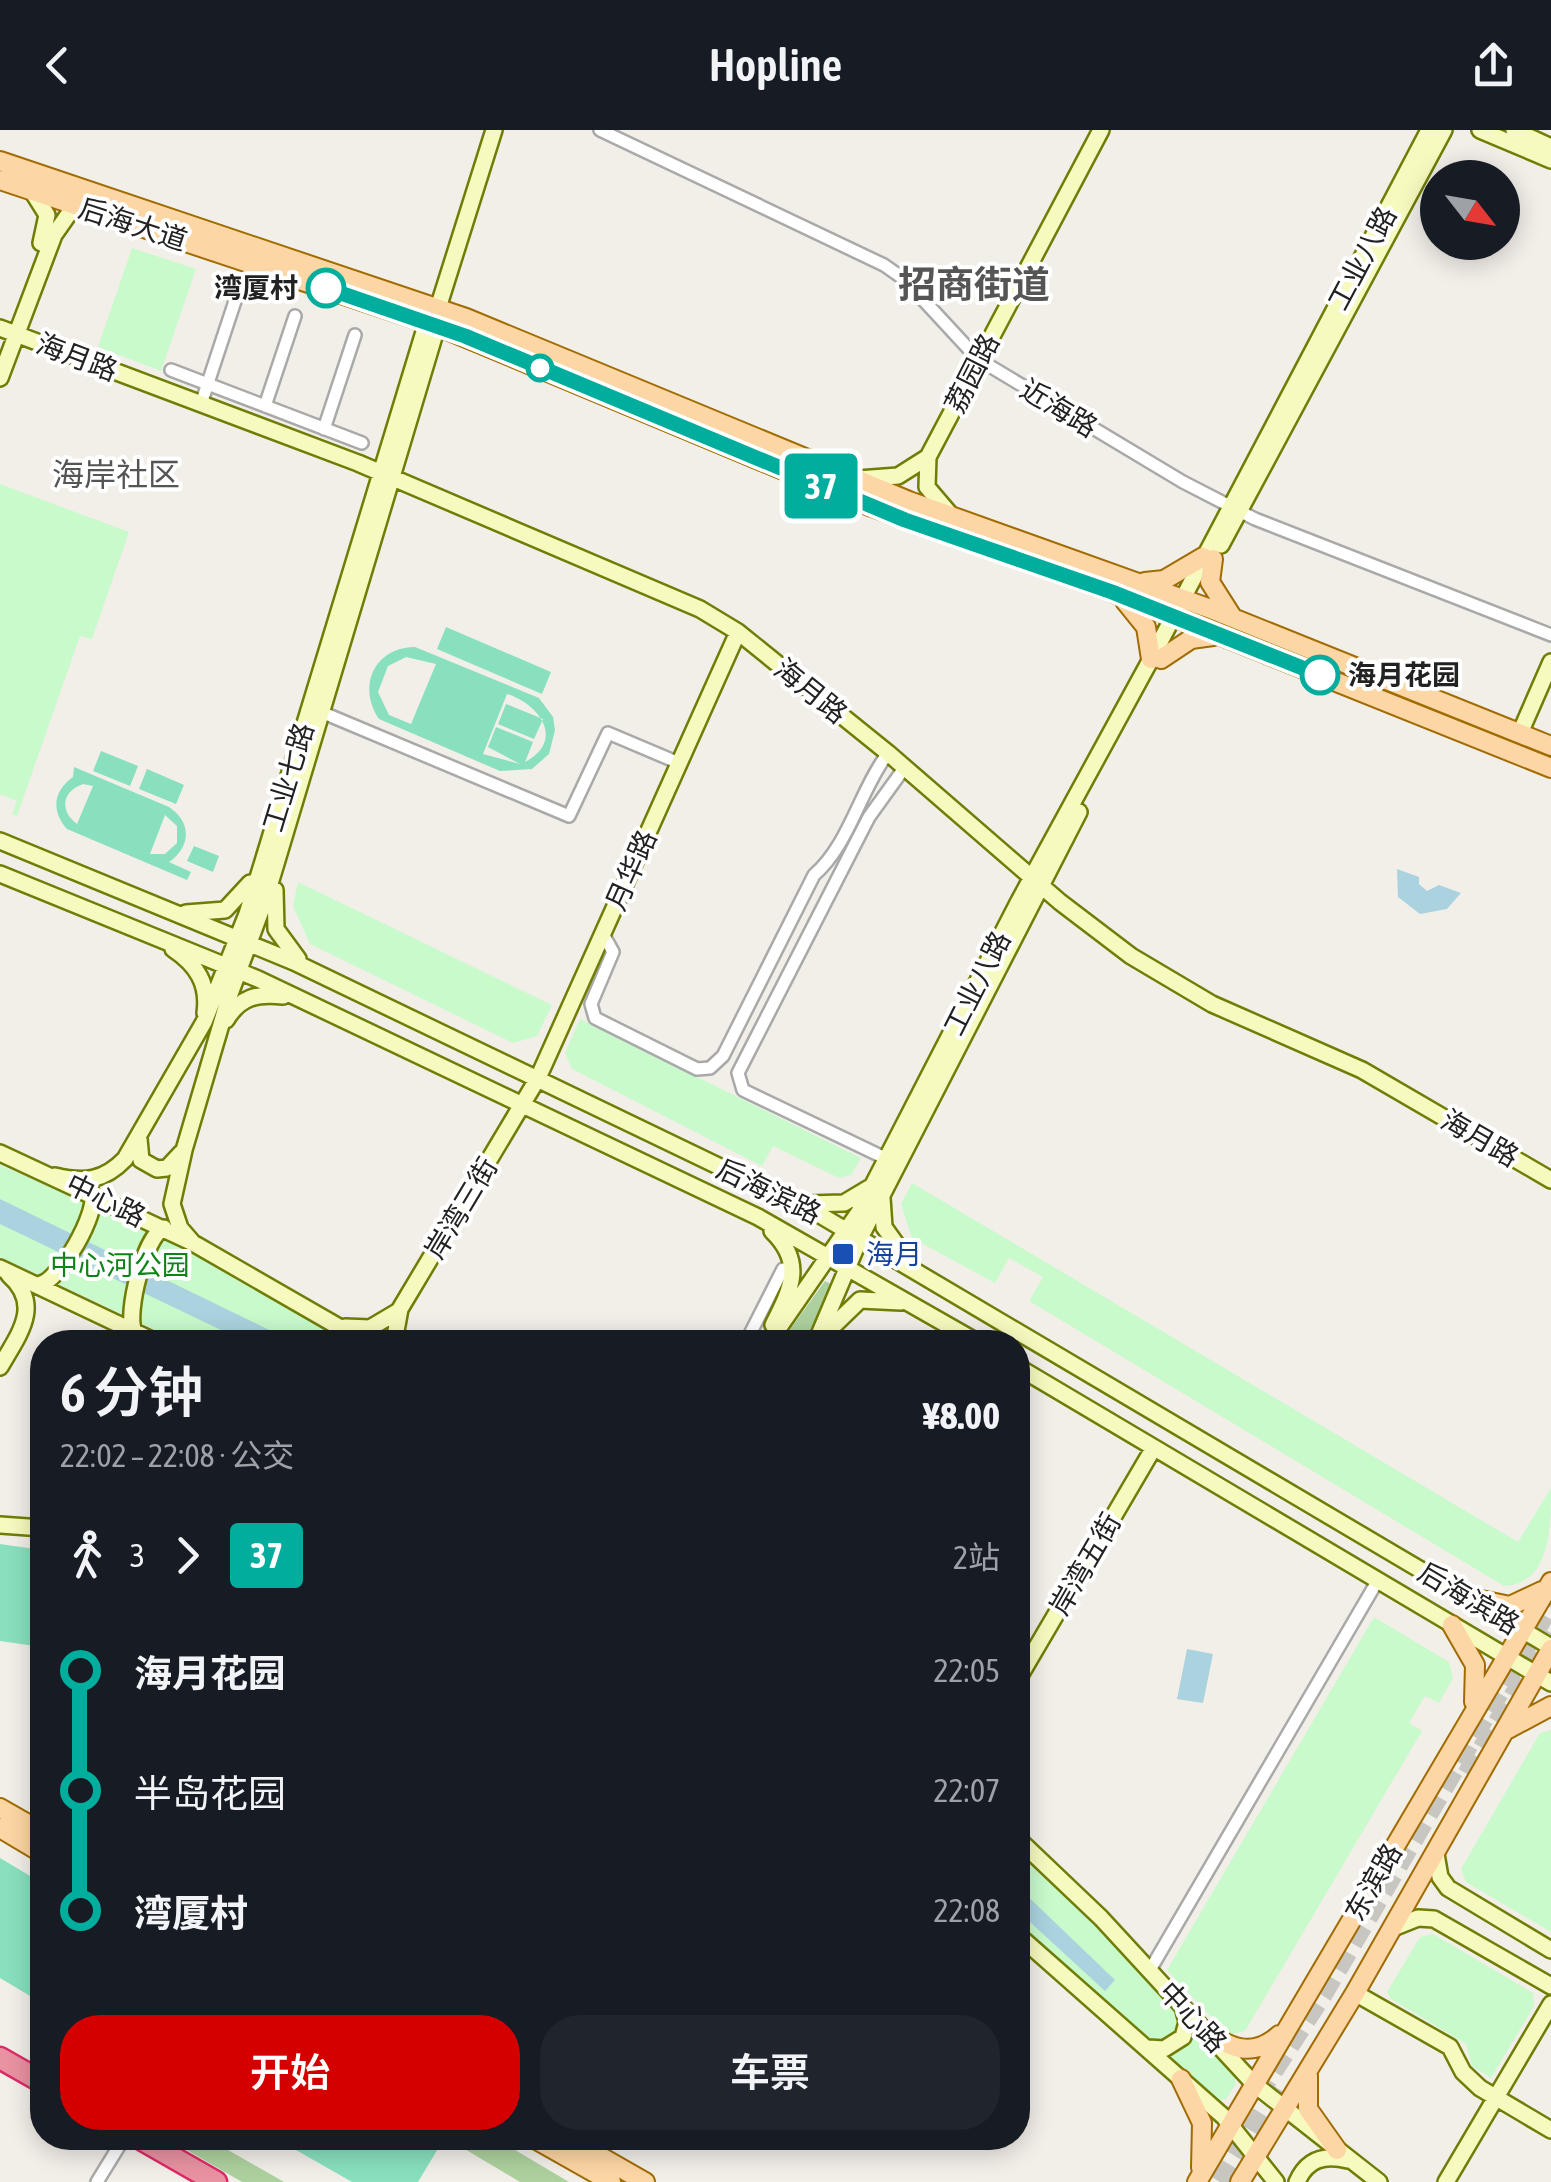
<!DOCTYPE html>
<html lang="zh">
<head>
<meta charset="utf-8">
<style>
  :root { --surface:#171b24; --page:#20242c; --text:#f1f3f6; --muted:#9ea1a6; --accent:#d40000 }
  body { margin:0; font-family:"Asap Condensed","Noto Sans SC",sans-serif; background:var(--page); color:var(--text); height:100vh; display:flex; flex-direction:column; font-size:38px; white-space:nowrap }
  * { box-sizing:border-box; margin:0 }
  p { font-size:32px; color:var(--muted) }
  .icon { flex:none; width:55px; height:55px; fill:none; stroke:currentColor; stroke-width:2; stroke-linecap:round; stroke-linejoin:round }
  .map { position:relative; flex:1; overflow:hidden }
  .panel { position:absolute; left:30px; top:1200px; width:1000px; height:820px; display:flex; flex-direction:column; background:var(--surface); border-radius:40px; box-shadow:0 5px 25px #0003 }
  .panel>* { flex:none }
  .badge { padding:0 20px; border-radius:8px; font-size:35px; line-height:65px }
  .needle { width:65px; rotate:121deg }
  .fabs { position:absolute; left:1420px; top:30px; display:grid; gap:20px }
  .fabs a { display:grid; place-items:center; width:100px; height:100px; border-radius:50%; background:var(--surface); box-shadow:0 5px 25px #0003; font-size:50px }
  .map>.badge { position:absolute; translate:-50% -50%; box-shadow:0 0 0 5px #fff }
  .legs { display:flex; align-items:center; gap:15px; height:110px; padding:0 30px; font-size:32px }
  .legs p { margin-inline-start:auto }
  .overview { display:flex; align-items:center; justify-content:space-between; height:170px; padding:0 30px }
  h1 { font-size:55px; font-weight:600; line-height:75px }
  .button { display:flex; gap:20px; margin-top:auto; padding:20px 30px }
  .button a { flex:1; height:115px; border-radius:40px; background:var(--accent); color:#fff; font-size:40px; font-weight:600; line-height:115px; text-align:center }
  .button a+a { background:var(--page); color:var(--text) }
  ul { padding:0 30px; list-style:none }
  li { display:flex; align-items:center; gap:35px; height:120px; font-size:38px }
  li i { display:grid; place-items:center; width:15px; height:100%; margin:0 12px; background:currentColor }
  li i::after { content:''; width:25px; height:25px; margin:-12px; border:8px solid; border-radius:50%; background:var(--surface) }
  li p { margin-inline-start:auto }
  li:first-child i { background:linear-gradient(#0000 50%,currentColor 0) }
  li:last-child i { background:linear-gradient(currentColor 50%,#0000 0) }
  header { display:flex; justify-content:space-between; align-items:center; height:130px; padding:0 30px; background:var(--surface); font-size:45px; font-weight:600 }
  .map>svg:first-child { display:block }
</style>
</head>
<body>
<header><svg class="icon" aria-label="back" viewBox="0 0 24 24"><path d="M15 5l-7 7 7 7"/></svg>Hopline<svg class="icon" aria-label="share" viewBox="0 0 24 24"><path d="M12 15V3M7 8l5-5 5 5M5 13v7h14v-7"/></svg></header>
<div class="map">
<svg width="1551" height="2052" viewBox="0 0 1551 2052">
  <rect width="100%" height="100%" fill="#f2efe9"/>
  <path fill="#add19e" d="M 825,1151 L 833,1155 L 808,1212 L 781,1212 Z
    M 166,2008 L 207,2008 L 284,2052 L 242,2052 Z
    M 469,2008 L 495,2008 L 569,2052 L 520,2052 L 463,2018 Z"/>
  <path fill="#c8facc" d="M 132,118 L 196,139 L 161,241 L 98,217 Z
    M 0,354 L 129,402 L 92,509 L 80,506 L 17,686 L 12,684 L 17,671 L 0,664 Z
    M 298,752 L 552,875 L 537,906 L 513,913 L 310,814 L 293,776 Z
    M 580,889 L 861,1028 L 851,1045 L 839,1048 L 773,1016 L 762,1036 L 572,939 L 565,923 Z
    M 0,1035 L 173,1112 L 349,1212 L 181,1212 L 0,1127 Z
    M 912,1053 L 1518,1412 L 1551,1358 C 1551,1396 1551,1454 1504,1456 L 1029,1171 L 1043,1147 L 1009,1128 L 995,1153 L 912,1108 L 901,1074 Z
    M 1374,1487 L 1449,1532 L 1453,1548 L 1439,1573 L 1425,1566 L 1409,1593 L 1422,1601 L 1245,1901 L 1228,1905 L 1167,1840 Z
    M 1551,1600 L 1551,1802 L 1466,1752 L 1461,1739 L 1540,1603 Z
    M 1018,1724 L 1094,1793 L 1234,1946 L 1236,1954 L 1226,1969 L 1220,1970 L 1018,1796 Z
    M 1433,1804 L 1533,1863 L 1534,1876 L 1491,1948 L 1472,1936 L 1466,1914 L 1391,1869 L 1387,1862 L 1420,1807 Z"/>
  <path fill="#88e0be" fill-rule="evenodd" d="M 446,497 L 551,542 L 542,564 L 437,519 Z
    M 415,517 L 539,568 L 553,587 L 555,600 L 549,624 L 532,639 L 500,641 L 379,589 C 357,557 374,517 415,517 ZM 406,527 L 436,534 L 411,594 L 389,585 L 378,562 L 388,536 ZM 507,564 C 539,574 566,610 525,632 L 533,612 L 496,597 L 488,617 L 520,634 L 483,624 Z
    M 506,574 L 543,589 L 534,609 L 498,594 Z
    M 101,621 L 138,636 L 130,656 L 93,641 Z
    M 74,637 L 169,677 C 192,692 191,717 169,732 L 191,742 L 187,750 L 67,699 C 51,681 53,661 73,647 ZM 83,654 L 93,656 L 77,694 C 59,681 62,661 83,654 ZM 165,685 L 177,696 L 177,713 L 165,724 L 150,724 Z
    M 147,639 L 184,655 L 176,674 L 139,659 Z
    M 194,716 L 219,726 L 213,742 L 187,731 Z
    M 0,1414 L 42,1420 L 42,1517 L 0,1511 Z
    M 0,1728 L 42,1753 L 42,1873 L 0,1848 Z
    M 275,2008 L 422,2008 L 439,2017 L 418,2052 L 352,2052 Z"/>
  <path fill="#aad3df" d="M 1397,739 L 1419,747 L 1419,754 L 1427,761 L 1439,755 L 1461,763 L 1447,779 L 1420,784 L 1398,767 Z
    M 0,1069 L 294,1212 L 246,1212 L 0,1094 Z
    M 1187,1519 L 1213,1524 L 1203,1573 L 1177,1569 Z
    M 1018,1757 L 1115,1850 L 1105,1861 L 1018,1781 Z"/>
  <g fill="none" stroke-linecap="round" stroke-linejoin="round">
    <path stroke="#c8c6c1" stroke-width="20" stroke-dasharray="20 10" stroke-linecap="butt" d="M 1467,1644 L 1551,1503
      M 1257,1966 L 1323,1864 L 1551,1474
      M 1220,2052 L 1282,1951"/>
    <defs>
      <path id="street" d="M 600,0 L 884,135 L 904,149 L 978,229 L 1183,352 L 1255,389 L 1551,505
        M 171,240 L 362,313
        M 201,274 L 236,168
        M 265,276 L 295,186
        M 324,299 L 355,205
        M 314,579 L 569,686 L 608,603 L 679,633
        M 603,804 L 613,822 L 591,874 L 595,888 L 697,939 L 710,938 L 723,926 L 814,745 C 849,715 860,660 888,623
        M 887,1029 L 743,960 L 738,943 L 869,687 L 905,637
        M 746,1212 L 783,1139
        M 1150,1840 L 1378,1450
        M 97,2052 L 124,2008"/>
      <path id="secondary" d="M 1480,0 L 1551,30
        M 1514,0 L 1551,17
        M 32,61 L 47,85 L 41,113
        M 0,198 L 358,333 L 700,479 L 738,502 L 888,623 L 1060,772 L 1131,826 L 1212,874 L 1362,940 L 1551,1050
        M 0,248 L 54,105 L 75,75
        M 858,349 L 898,346 L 928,327
        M 950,384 L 927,357 L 928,327 L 1101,0
        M 1221,415 L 1444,0
        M 1520,603 L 1551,532
        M 0,711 L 294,832 L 820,1085 L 1551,1517
        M 0,744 L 258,849 L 758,1087 L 977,1212
        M 275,760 L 276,799 L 298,829
        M 186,783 L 225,780 L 250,753
        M 173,819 C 197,835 209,854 205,883
        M 226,890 C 240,867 257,863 283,866
        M 139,1009 L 141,1030 L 157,1039 L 167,1038 L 181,1023
        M 0,1023 L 193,1113 L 365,1212
        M 55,1046 C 84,1053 104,1051 125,1029 L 204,892 L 247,784 L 427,192 L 438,178 L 494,0
        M 882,1068 L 884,1097 L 909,1132
        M 807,1074 L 844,1073 L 869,1058
        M 772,1101 C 805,1133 791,1159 773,1195
        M 193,1113 L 180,1098 L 172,1074 L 184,1020 L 230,864 L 266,767 L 439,190
        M 0,1138 L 156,1212
        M 41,1154 C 60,1149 99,1083 92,1063
        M 345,1197 L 370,1198 L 397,1182
        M 134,1201 C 125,1184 145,1105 164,1098
        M 828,1201 L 860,1170 L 901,1172
        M 394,1212 L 400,1179 L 538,948 L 738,502
        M 769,1212 L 859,1082 L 1019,771 L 1151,529 L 1429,0
        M 816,1212 L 860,1108 L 1079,682
        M 0,1237 C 19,1204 43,1175 9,1145
        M 1018,1237 L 1551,1553
        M 0,1395 L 42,1398
        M 1018,1549 L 1153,1319
        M 1018,1709 L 1101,1788 L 1254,1954 L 1379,2052
        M 1436,1724 L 1440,1747 L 1448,1758 L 1551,1820
        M 1393,1798 L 1418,1788 L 1434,1789 L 1551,1856
        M 1018,1805 L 1224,1987 L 1276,2052
        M 1355,1863 L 1450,1917 L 1463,1942 L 1480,1958 L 1551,2000
        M 1148,1918 L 1164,1919 L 1183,1907 L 1187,1892 L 1183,1877
        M 1297,2052 C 1307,2029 1324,2024 1348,2030
        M 1446,2052 L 1551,1874"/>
      <path id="primary" d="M 0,31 L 466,188 L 909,371 L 1208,478 L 1551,616
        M 0,50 L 440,197 L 872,377 L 1112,462 L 1551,638
        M 1213,429 L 1210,452 L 1231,485
        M 1145,452 L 1164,450 L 1203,427
        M 1125,471 L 1146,497 L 1151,529
        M 1161,529 L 1191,509 L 1213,506
        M 1471,1468 L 1510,1476 L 1542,1461
        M 1452,1495 L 1475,1535 L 1474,1572
        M 1508,1599 L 1551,1576
        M 0,1678 L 42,1702
        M 0,1698 L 42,1723
        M 1204,1900 C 1229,1918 1253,1929 1279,1905
        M 1308,1946 L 1308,1979 L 1337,2020
        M 1181,1949 L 1202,1993 L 1201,2038
        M 533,2008 L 611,2052
        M 568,2008 L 645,2052
        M 1197,2052 L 1551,1452
        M 1240,2052 L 1355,1863 L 1551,1519"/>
      <path id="highway" d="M 0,1928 L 42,1952
        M 139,2008 L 216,2052"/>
    </defs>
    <use href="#street" stroke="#a9a9a9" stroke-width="16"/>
    <use href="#secondary" stroke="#707d05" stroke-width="20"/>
    <use href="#primary" stroke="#a06b00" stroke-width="22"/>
    <use href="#highway" stroke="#dc2a67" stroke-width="25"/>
    <use href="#street" stroke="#fff" stroke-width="11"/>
    <use href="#secondary" stroke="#f7fabf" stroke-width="15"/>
    <use href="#primary" stroke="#fcd6a4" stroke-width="18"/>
    <use href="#highway" stroke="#e892a2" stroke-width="20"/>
  </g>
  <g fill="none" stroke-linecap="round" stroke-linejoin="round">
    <defs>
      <path id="line-1" d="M 326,158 L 465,206 L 905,390 L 1112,462 L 1320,545"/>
    </defs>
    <use href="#line-1" stroke="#fff" stroke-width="22"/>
    <use href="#line-1" stroke="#01ad9c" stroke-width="15"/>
  </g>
  <g fill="#fff" stroke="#01ad9c" stroke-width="5">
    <circle cx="326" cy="158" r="18"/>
    <circle cx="540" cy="238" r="12"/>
    <circle cx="1320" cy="545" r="18"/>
  </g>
  <rect fill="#1a4fb4" stroke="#fff" stroke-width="4" x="831" y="1112" width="24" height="24" rx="5"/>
  <g text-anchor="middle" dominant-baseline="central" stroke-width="8" stroke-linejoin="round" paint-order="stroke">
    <g font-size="28" fill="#222" stroke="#fff">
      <text transform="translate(133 94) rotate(18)">后海大道</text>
      <text transform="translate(1362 128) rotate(-62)">工业八路</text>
      <text transform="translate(77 227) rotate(21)">海月路</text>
      <text transform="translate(972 243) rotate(-63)">荔园路</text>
      <text transform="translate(1059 278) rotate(31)">近海路</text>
      <text transform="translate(811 561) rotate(39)">海月路</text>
      <text transform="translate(288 647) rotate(-73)">工业七路</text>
      <text transform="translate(631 740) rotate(-66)">月华路</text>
      <text transform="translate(977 853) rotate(-63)">工业八路</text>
      <text transform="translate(1480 1008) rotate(30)">海月路</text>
      <text transform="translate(769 1061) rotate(26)">后海滨路</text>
      <text transform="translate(106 1070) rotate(26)">中心路</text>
      <text transform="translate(461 1078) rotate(-59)">岸湾三街</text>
      <text transform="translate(1085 1434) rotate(-60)">岸湾五街</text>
      <text transform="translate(1469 1468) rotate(31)">后海滨路</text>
      <text transform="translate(1373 1752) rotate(-60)">东滨路</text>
      <text transform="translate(1193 1887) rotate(47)">中心路</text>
    </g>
    <g font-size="28" font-weight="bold" fill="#222" stroke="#fff" text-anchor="end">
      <text x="298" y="158">湾厦村</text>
      <text x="1348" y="545" text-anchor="start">海月花园</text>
    </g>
    <g font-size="28" fill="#164399" stroke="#fff" text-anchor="start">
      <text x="866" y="1124">海月</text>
    </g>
    <g font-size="28" fill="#0c8416" stroke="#fff">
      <text x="120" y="1135">中心河公园</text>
    </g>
    <g font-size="32" fill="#555" stroke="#fff">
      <text x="116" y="344">海岸社区</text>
    </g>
    <g font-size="38" font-weight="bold" fill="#555" stroke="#fff">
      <text x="974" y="154">招商街道</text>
    </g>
  </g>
</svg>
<div class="fabs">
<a><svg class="needle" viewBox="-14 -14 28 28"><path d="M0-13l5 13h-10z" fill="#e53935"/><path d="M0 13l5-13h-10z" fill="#9ea1a6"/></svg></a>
</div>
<b class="badge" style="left:821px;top:356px;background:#01ad9c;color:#fff">37</b>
<section class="panel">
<div class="overview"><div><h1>6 分钟</h1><p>22:02 – 22:08 · 公交</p></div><b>¥8.00</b></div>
<div class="legs"><svg class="icon" aria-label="walk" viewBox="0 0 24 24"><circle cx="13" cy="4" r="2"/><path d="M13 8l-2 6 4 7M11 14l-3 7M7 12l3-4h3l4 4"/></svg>3<svg class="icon" aria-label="forward" viewBox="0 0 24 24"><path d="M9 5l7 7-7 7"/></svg><b class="badge" style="background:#01ad9c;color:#fff">37</b><p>2站</p></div>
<ul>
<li><i style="color:#01ad9c"></i><b>海月花园</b><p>22:05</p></li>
<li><i style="color:#01ad9c"></i><span>半岛花园</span><p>22:07</p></li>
<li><i style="color:#01ad9c"></i><b>湾厦村</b><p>22:08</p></li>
</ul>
<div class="button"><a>开始</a><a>车票</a></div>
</section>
</div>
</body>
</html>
